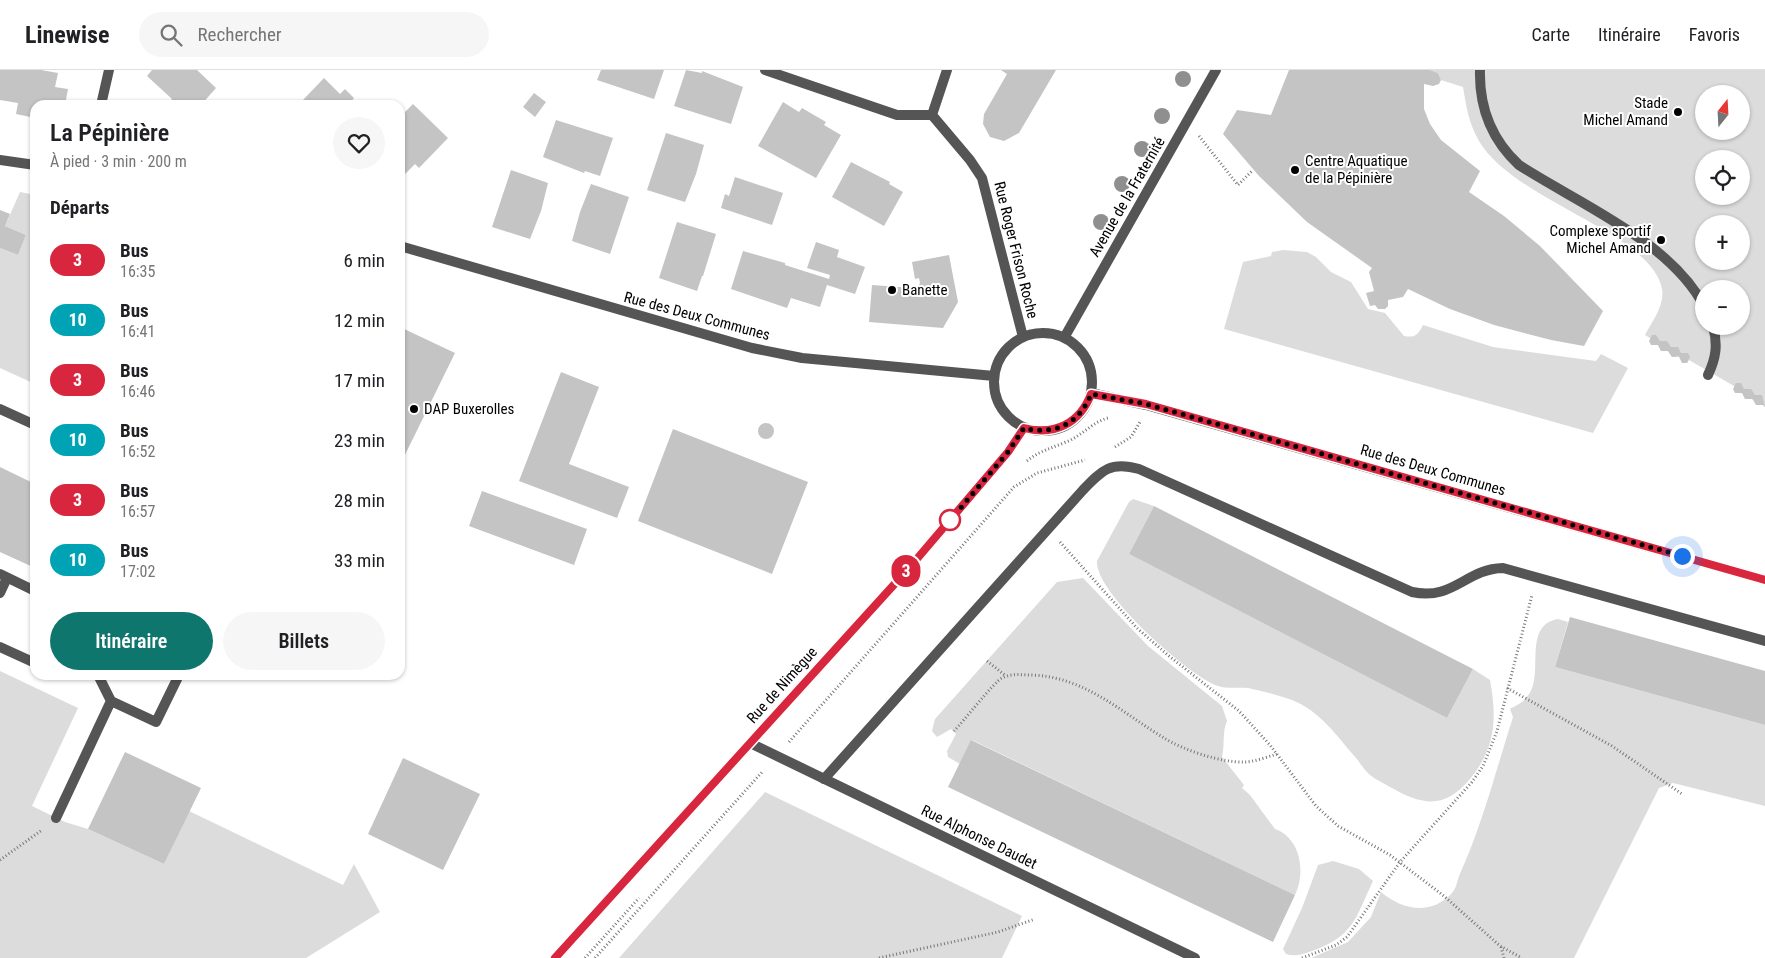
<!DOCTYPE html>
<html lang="fr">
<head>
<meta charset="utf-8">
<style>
  :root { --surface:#fff; --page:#f6f6f6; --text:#202124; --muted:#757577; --line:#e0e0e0; --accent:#0f766e }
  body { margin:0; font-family:"Roboto Condensed",sans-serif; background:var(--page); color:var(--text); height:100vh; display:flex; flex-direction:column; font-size:19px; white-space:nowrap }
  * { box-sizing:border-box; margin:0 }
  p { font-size:16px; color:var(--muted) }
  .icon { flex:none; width:28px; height:28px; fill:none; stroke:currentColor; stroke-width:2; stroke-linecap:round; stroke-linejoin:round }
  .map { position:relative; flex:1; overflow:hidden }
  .panel { position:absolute; left:30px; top:30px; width:375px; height:580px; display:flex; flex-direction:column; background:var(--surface); border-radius:15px; box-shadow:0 1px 4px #0004 }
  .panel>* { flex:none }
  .badge { padding:0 10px; border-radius:16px; font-size:18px; line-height:32px }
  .needle { width:32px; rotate:18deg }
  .controls { position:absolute; left:1695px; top:15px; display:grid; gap:10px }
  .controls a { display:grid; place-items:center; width:55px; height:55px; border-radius:50%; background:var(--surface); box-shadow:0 1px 4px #0004; font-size:25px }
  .you { position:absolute; width:25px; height:25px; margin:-12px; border:4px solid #fff; border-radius:50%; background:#1a73e8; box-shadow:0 0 0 8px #1a73e833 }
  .map>.badge { position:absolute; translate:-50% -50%; box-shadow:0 0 0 2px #fff }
  h2 { padding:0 20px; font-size:19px; line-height:45px }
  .round { display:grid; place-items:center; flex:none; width:52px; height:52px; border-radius:26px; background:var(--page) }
  .head { display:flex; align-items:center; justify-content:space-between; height:85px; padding:0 20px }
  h1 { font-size:24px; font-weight:600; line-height:38px }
  .action { display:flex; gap:10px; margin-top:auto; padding:10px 20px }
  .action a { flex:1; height:58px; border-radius:30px; background:var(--accent); color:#fff; font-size:20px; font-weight:600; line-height:58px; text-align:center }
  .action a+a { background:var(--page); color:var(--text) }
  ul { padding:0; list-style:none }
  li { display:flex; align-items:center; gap:15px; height:60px; padding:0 20px }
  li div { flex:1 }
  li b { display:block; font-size:19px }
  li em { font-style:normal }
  li .badge { min-width:55px; font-weight:700; text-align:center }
  header { display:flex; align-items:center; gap:30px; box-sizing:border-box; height:70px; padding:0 25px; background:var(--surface); border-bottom:1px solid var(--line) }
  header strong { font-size:24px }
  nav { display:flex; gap:28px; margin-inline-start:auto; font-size:18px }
  .search { width:350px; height:45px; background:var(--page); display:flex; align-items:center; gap:12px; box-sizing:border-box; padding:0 18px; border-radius:28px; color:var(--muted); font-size:19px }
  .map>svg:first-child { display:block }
</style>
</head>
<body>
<header>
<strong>Linewise</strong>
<div class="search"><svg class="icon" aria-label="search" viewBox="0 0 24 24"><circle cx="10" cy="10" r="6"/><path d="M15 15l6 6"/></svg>Rechercher</div>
<nav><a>Carte</a><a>Itinéraire</a><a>Favoris</a></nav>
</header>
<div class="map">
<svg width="1765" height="888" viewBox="0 0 1765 888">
  <rect width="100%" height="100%" fill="#fff"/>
  <path fill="#dcdcdc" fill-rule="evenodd" d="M 1430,0 L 1765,0 L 1765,337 L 1763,335 L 1756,335 C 1752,327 1744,322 1735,323 L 1734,316 L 1689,290 L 1687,293 L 1682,293 L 1679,287 L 1672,287 L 1668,281 L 1661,281 L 1658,275 L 1651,275 L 1650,268 L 1645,265 C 1652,252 1665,235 1662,219 C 1652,163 1514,131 1479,71 C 1469,54 1466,36 1463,17 L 1441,10 L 1438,3 ZM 1704,24 L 1741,24 L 1741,61 L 1704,61 ZM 1704,89 L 1741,89 L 1741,126 L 1704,126 ZM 1704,154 L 1741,154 L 1741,191 L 1704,191 ZM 1704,219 L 1741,219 L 1741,256 L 1704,256 Z
    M 20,122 L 35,125 L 35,314 L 0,298 L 0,178 L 18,185 L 26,165 L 5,156 Z
    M 1283,180 L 1307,182 L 1316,187 L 1331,202 L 1351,212 L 1368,239 L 1385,243 L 1404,266 C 1415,268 1418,265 1423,255 L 1493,277 L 1596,291 L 1601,284 L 1628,298 L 1593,363 L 1224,259 L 1243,192 L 1271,186 L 1272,182 Z
    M 1133,429 L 1154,436 L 1129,484 L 1447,648 L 1473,599 L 1490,610 C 1497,649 1496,677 1470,709 C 1444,740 1422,735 1390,717 C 1384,713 1376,710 1370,705 C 1365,701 1360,693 1356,688 C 1337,666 1320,641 1292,630 C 1278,625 1263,621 1248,618 C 1238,617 1227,619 1218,616 C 1190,607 1094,522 1097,491 L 1129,432 Z
    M 1083,508 L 1148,576 L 1222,636 L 1227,651 C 1222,662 1225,675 1222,687 L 1244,715 L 1242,718 L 1250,725 L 1275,759 C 1301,768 1306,803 1295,825 L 972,670 L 960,694 L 948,687 L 947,681 L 956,664 L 951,659 L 937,667 L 932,661 L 935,649 L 1057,512 Z
    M 1558,549 L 1568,552 L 1555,597 L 1765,655 L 1765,736 L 1673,713 L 1659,718 L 1574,888 L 1311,888 L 1348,872 L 1371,847 L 1381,822 C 1402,840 1431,846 1452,823 C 1456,819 1457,812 1459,806 C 1482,756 1496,700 1513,647 L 1510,639 C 1515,636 1522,633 1526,628 C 1547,608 1520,556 1558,549 Z
    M 0,601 L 78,638 L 32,736 L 65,752 L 88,759 L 164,794 L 189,741 L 343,815 L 354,794 L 380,842 L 306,888 L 0,888 Z
    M 765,722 L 1022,846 L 1002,888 L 619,888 Z
    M 1333,791 L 1359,799 L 1373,811 C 1355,849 1354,866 1312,881 C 1303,884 1295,887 1286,884 L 1283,879 L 1302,838 L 1318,795 Z"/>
  <path fill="#c4c4c4" d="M 0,0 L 41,0 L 58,3 L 55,17 L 68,19 L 65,35 L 35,35 L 35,48 L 16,44 L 18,33 L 0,30 Z
    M 152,0 L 197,0 L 216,18 L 201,35 L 166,35 L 172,29 L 147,6 Z
    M 601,0 L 664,0 L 654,29 L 597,10 Z
    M 686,0 L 702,3 L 702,1 L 743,17 L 731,54 L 674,36 Z
    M 1001,0 L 1056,0 L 1019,63 L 1004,71 L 990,67 L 983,54 L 984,44 L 1007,4 Z
    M 1289,0 L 1430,0 L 1438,3 L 1441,10 L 1439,14 L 1433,16 L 1424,14 L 1424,39 L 1430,54 L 1441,70 L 1480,101 L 1469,122 L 1504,146 L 1540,176 L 1603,241 L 1584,276 L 1551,270 L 1494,255 L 1450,239 L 1408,219 L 1403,227 L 1388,230 L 1388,236 L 1385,239 L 1378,239 L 1375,235 L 1370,236 L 1366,223 L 1374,221 L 1369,202 L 1372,198 L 1307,152 L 1259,106 L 1223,64 L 1237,40 L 1271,45 Z
    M 324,8 L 340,24 L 345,19 L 354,28 L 350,33 L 353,35 L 309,35 L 303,30 Z
    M 534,23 L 546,32 L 535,47 L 523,37 Z
    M 783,32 L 799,42 L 802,38 L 826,52 L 824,55 L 841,65 L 816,108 L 758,76 Z
    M 413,34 L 448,68 L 419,98 L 415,94 L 400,109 L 400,47 Z
    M 556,50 L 613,68 L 600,106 L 585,101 L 584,103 L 543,87 Z
    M 666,63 L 704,75 L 696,104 L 685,132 L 647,120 Z
    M 851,92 L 890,112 L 889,114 L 903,122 L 884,156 L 832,127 Z
    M 511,100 L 548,113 L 541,141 L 530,169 L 492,157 Z
    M 735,107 L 783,123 L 772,155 L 721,138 L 725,124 L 729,126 Z
    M 591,114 L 629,127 L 610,184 L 572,171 L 580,142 Z
    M 0,140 L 10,144 L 5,156 L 26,165 L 18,185 L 0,178 Z
    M 677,152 L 716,164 L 703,206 L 702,206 L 697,221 L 659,208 Z
    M 816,172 L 839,180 L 837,187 L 865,197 L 855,224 L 827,215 L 820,237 L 791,228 L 787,238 L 731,219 L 743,181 L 785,193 L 785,195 L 829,209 L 830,205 L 807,198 Z
    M 949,185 L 958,232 L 943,258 L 869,252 L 872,215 L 913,218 L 913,222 L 915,222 L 920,213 L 919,208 L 915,209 L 912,192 Z
    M 400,257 L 455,283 L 400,395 Z
    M 1652,265 L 1656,265 L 1660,271 L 1667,271 L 1671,277 L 1678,277 L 1681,283 L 1688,283 L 1690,287 L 1687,293 L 1682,293 L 1679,286 L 1672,287 L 1668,281 L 1661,281 L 1658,275 L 1651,275 L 1649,271 Z
    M 561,302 L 599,317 L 569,394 L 629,417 L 617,448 L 519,411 Z
    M 1736,313 L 1741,313 L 1744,319 L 1751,319 L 1755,325 L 1762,325 L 1765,337 L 1763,335 L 1756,335 L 1753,329 L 1745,329 L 1742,323 L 1735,323 L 1733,319 Z
    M758 361a8 8 0 1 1 16 0a8 8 0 1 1-16 0Z
    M 673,359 L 808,412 L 772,504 L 638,451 Z
    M 0,397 L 35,414 L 35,498 L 0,482 Z
    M 482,421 L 587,459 L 574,495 L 469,456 Z
    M 1154,436 L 1473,599 L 1447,648 L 1129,484 Z
    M 1570,547 L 1765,601 L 1765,655 L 1555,597 Z
    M 971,670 L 1295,825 L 1273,872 L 948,717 Z
    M 125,682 L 201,718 L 164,794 L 88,759 Z
    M 403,688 L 480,724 L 443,800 L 368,764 Z"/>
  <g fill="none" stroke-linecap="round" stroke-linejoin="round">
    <path stroke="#777" stroke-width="3" stroke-dasharray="1 2.5" stroke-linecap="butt" d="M 1199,66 L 1238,115 L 1253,100
      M 1115,377 L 1131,367 L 1140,352
      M 1027,391 C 1039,381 1052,378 1066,372 C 1082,366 1092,352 1108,348
      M 1060,472 L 1137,558 L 1169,586 L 1239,641 L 1270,675 L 1316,736 L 1338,756 L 1390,785 L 1444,826 L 1500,876 L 1522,888
      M 987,591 L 1006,606
      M 1507,618 L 1612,676 L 1682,724
      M 954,661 C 963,652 994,612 1002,608 C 1012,603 1022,605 1032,605 C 1085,607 1121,642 1164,668 C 1183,680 1222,693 1244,692 C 1254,692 1267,687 1277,684
      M 789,672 L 1014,417 L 1037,403 L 1085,390
      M 0,790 L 42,760
      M 1501,877 L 1504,888
      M 585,888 L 639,828
      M 595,888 L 763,701
      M 879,888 L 998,862 L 1035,849
      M 1302,888 L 1336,875 L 1347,867 L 1400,792 L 1472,712 L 1483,696 L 1497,661 L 1532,525"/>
    <path stroke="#555" stroke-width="10" d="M 1480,0 C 1479,37 1491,69 1519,95 C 1579,134 1670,171 1704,236
      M 1708,305 C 1716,288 1718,275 1713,256
      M 0,339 L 35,355
      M 0,504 L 35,521
      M 0,523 L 7,508
      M 111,631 L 156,652 L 179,605
      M 824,709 L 1083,420 C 1102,400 1111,391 1139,399 L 1412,522 C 1454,531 1465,499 1503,498 L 1765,571
      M 56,748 L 111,631 L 98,605"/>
    <path stroke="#555" stroke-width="10" d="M 765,0 L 897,45 L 932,45
      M 947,0 L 932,45 L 970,90 L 982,108 L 1023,267
      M 101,35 L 109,0
      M 0,90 L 35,95
      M 400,176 L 752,278 L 802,288 L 994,306
      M994 312a49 49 0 1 1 98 0a49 49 0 1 1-98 0Z
      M 1064,268 L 1216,0
      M 1091,323 L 1146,335 L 1765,510
      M 0,577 L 35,593
      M 750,673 L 1195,888
      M 555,888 L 910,497 L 1008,382 L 1024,358"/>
  </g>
  <g fill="#8f8f8f">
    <circle cx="1183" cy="9" r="8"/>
    <circle cx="1162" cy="46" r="8"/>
    <circle cx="1142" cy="79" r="8"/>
    <circle cx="1122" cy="114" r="8"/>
    <circle cx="1101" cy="152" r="8"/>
  </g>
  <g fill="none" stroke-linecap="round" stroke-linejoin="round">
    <defs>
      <path id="line" d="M 555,888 L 910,497 L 1008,382 L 1024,358 C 1055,366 1080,353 1091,324 L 1146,334 L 1765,510"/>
    </defs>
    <use href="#line" stroke="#fff" stroke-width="11"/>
    <use href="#line" stroke="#d7263d" stroke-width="8"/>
    <path stroke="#000" stroke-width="5" stroke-dasharray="0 9" d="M 950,450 L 947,454 L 1008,382 L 1024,358 C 1055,366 1080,353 1091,324 L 1146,334 L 1682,486"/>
  </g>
  <g fill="#000" stroke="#fff" stroke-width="2">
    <circle cx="1678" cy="42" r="5"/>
    <circle cx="1295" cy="100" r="5"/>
    <circle cx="1661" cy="170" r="5"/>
    <circle cx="892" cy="220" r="5"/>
    <circle cx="414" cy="339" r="5"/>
  </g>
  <circle fill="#fff" stroke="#d7263d" stroke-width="2.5" cx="950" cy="450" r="10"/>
  <g text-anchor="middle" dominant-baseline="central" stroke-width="4" stroke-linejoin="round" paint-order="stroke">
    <g font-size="15" fill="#000" stroke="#fff" text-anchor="start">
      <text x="1668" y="33" text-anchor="end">Stade<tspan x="1668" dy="17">Michel Amand</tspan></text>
      <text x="1305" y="91">Centre Aquatique<tspan x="1305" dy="17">de la Pépinière</tspan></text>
      <text x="1651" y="161" text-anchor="end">Complexe sportif<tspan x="1651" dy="17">Michel Amand</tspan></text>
      <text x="902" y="220">Banette</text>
      <text x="424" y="339">DAP Buxerolles</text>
    </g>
    <g font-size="15" fill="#000" stroke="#fff">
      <text transform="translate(1127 127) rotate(-60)">Avenue de la Fraternité</text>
      <text transform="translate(1016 180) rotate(76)">Rue Roger Frison Roche</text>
      <text transform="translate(697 246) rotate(15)">Rue des Deux Communes</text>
      <text transform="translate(1433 400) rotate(16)">Rue des Deux Communes</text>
      <text transform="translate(782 615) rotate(-48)">Rue de Nimègue</text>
      <text transform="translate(979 767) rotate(26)">Rue Alphonse Daudet</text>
    </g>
  </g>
</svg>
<div class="controls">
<a><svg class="needle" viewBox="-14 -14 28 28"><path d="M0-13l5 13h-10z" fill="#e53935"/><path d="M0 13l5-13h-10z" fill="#757577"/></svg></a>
<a><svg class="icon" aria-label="locate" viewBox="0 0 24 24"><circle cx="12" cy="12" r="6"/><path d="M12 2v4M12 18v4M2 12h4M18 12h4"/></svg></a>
<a>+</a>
<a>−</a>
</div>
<div class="you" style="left:1682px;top:486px"></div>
<b class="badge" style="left:906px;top:501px;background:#d7263d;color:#fff">3</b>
<section class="panel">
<div class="head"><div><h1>La Pépinière</h1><p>À pied · 3 min · 200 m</p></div><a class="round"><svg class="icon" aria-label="heart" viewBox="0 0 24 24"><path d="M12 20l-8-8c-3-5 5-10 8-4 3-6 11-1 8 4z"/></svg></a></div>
<h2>Départs</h2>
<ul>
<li><span class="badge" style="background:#d7263d;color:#fff">3</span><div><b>Bus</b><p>16:35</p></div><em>6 min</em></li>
<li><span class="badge" style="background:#00a3b4;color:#fff">10</span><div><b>Bus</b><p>16:41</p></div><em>12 min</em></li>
<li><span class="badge" style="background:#d7263d;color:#fff">3</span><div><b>Bus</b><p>16:46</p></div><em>17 min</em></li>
<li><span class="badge" style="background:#00a3b4;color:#fff">10</span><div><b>Bus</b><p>16:52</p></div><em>23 min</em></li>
<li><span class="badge" style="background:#d7263d;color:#fff">3</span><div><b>Bus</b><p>16:57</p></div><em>28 min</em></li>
<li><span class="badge" style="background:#00a3b4;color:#fff">10</span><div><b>Bus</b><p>17:02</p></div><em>33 min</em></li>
</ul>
<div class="action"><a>Itinéraire</a><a>Billets</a></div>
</section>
</div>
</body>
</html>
